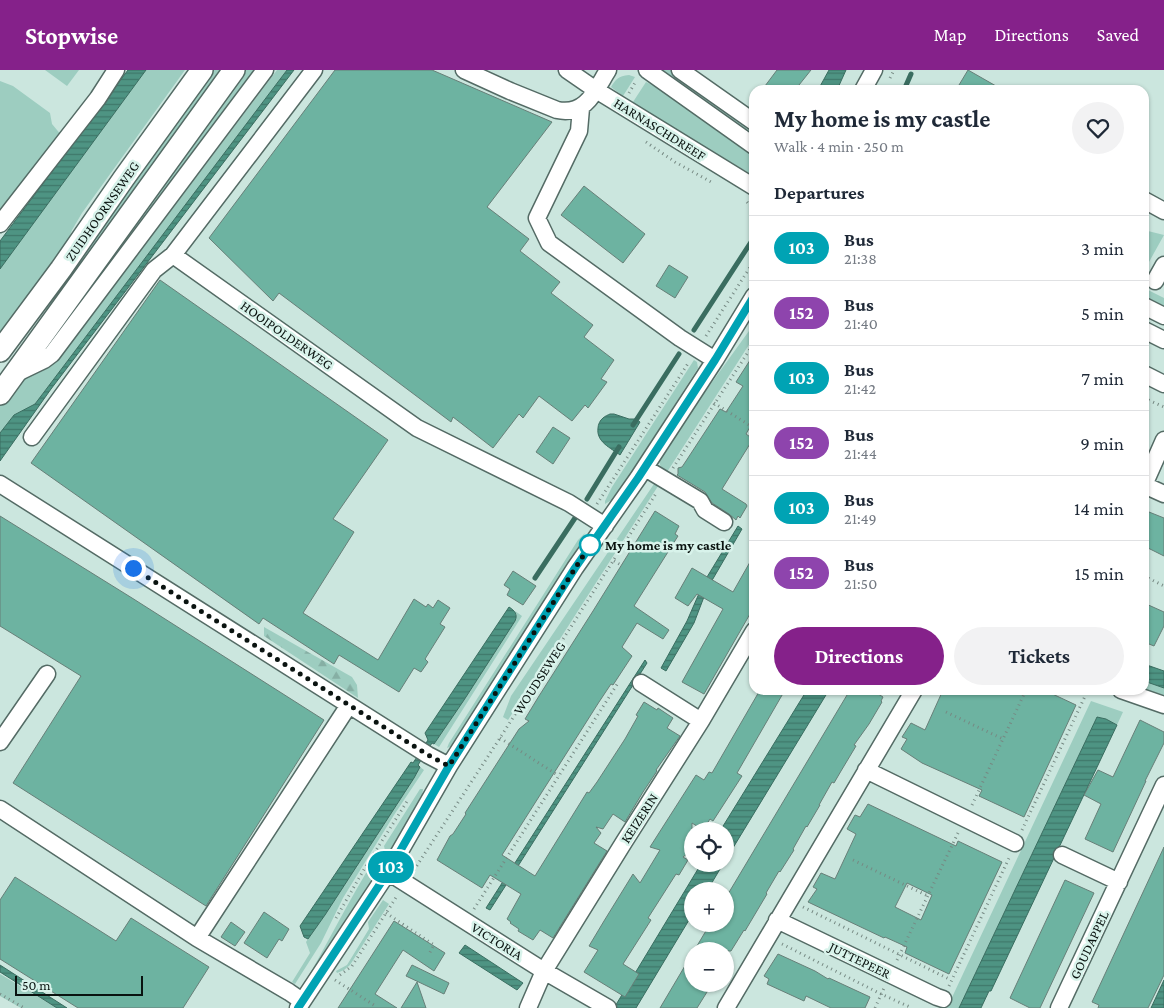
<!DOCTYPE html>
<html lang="en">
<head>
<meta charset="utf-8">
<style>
  :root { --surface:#fff; --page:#f2f2f3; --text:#1f2937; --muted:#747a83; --line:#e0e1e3; --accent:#85218a }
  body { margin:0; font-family:"Crimson Pro",serif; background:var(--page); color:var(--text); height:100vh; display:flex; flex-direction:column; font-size:19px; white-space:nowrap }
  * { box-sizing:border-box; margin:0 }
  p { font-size:16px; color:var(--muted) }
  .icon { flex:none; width:28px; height:28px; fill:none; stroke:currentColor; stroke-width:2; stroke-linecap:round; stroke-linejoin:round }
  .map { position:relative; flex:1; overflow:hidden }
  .sheet { position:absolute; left:749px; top:15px; width:400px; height:610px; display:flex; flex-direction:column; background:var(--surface); border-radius:15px; box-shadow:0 1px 4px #0004 }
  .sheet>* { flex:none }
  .badge { padding:0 10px; border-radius:16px; font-size:18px; line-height:32px }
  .controls { position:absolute; left:684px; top:752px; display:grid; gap:10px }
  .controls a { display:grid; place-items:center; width:50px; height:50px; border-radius:50%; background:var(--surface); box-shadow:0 1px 4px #0004; font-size:25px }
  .scale { position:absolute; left:15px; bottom:12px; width:128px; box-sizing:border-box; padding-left:5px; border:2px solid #0a1310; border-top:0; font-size:14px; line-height:18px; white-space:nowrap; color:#0a1310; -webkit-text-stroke:4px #d8f3eb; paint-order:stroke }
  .you { position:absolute; width:25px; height:25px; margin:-12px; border:4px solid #fff; border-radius:50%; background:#1a73e8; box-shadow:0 0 0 8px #1a73e833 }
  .map>.badge { position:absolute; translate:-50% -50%; box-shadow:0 0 0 2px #fff }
  h2 { padding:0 25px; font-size:19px; line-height:45px }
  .round { display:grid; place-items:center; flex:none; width:52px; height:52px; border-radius:26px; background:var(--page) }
  .summary { display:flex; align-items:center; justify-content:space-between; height:85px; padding:0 25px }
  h1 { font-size:24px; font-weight:700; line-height:38px }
  .primary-button { display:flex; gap:10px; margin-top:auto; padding:10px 25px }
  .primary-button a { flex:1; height:58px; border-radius:30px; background:var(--accent); color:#fff; font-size:20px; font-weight:700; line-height:58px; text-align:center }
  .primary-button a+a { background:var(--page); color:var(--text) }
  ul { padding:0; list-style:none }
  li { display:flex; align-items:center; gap:15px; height:65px; padding:0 25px; border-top:1px solid var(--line) }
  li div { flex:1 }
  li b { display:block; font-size:19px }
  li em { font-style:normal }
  li .badge { min-width:55px; font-weight:700; text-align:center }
  header { display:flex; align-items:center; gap:30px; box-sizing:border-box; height:70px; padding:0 25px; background:var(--accent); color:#fff }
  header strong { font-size:24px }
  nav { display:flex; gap:28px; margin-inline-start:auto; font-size:18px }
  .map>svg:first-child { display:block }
</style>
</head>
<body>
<header>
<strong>Stopwise</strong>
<nav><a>Map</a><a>Directions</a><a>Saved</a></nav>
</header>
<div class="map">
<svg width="1164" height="938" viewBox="0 0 1164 938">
  <defs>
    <pattern id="forest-firs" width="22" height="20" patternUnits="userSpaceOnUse" patternTransform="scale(1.25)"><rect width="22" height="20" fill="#9dcdc0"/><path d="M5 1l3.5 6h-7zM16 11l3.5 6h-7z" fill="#86afa4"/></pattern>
    <pattern id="water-rules" width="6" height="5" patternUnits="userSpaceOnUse" patternTransform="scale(1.25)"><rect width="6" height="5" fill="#4e9483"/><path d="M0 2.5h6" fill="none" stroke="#3f786a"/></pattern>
  </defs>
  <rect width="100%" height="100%" fill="#cbe6de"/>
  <path fill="#9dcdc0" d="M 45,0 L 79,0 L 67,16 Z
    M 146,0 L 185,0 L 82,143 L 72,160 L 60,193 L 0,274 L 0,199 Z
    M 212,0 L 221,0 L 50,243 L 41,236 Z
    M 245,0 L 255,0 L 72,241 L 67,237 Z
    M 277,0 L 287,0 L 35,334 L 14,345 L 0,363 L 0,332 L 23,308 L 59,289 Z
    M 662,0 L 671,0 L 754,58 L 754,69 L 660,3 Z
    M 629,5 L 635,7 L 623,26 L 611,17 C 616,9 618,6 629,5 Z
    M 0,11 L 13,16 L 50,43 L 52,54 L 62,66 L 0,148 Z
    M 646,12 L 679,28 L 754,80 L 754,106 L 655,47 L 633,32 Z
    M 1144,160 L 1164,165 L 1144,201 Z
    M 1144,218 L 1164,228 L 1164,239 L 1144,230 Z
    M 754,254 L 754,267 L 667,402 L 661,398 L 659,391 L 692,340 Z
    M 694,290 L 697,292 L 698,298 L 615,428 L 605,434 L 605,431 L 612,417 Z
    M 656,411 L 660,413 L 508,650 L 503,647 L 511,626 Z
    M 585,463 L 580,474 L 452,676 L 447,678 L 449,673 L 578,470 Z
    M 515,541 L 522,546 L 439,677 L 434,674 L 464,630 L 517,545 Z
    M 1144,611 L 1164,618 L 1164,629 L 1144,620 Z
    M 1091,631 L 1123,642 L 1117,655 L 1106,649 L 1097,647 L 959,938 L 947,938 Z
    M 420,697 L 424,700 L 394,745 L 343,828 L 321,873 L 295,914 L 292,912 L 310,883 L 306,872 L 308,869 L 325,845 Z
    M 420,719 L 423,719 L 422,726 L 419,735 L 388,785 L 386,785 L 384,776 Z
    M 369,802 L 375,805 L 309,910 L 307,909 C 327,874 345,838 366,803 Z
    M 383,830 L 389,834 L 350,895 L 344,900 L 337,903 L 336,901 L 347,895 L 369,859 L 368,852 Z
    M 0,904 L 57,938 L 21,938 L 0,926 Z"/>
  <path fill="url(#forest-firs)" d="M 264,557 L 352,607 L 357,615 L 358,628 L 264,566 Z"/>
  <path fill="url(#water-rules)" stroke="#3a6d60" d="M 128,0 L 146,0 L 0,199 L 0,171 Z
    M 287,0 L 294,0 L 51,319 L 0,391 L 0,363 L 14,345 L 35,334 Z
    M 829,0 L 846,0 L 837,20 L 818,20 Z
    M 610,344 L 614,344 L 629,349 L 636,349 L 640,352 L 620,385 C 611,378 596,372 598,358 C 598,355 600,350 603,348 C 605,346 608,345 610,344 Z
    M 738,456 L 742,459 L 707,519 L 694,553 L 666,601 L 661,598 L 687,551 L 704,512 Z
    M 509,537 C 515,541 518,544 515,551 L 464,630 L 434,674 L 432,673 L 418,695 L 420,697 L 414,708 L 325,845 L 308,869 L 304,867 L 300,856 L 411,692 L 413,693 L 428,670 L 425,663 Z
    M 645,590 L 647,593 L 506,815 L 490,840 L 486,838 Z
    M 1144,594 L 1164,601 L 1164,618 L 1144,611 Z
    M 807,620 L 829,620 L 725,791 L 725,761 L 720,761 Z
    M 1097,647 L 1106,649 L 1117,655 L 991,921 L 989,921 L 981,938 L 959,938 Z
    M 701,794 L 723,794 L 707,821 L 692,821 L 692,845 L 636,938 L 614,938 Z
    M 465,875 L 523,913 L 517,920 L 459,883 Z
    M 0,895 L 67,938 L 57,938 L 0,902 Z
    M 1164,910 L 1164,938 L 1151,938 Z"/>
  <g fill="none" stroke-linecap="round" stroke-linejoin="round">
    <path stroke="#3a6d60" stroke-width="5" d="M 904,20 L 911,4
      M 694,260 L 753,169
      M 633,355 L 679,284
      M 587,429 L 619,377
      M 535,508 L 577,445"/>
  </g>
  <path fill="#6db3a1" stroke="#677f78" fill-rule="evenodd" d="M 335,0 L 432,0 L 552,52 L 487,137 L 529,169 L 520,181 L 560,212 L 551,223 L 593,255 L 584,267 L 614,290 L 601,309 L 607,312 L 588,338 L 585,335 L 572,351 L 539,326 L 523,348 L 519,344 L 493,378 L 453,347 L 451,352 L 279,223 L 273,231 L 209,168 Z
    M 777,0 L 811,0 L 795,20 L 762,20 Z
    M 968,0 L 1003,20 L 967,20 L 959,15 Z
    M 584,116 L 645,164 L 623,193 L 561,145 Z
    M 669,195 L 688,207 L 675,228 L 656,216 Z
    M 160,210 L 388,370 L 333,449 L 354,462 L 303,543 L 378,590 L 414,529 L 426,537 L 428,534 L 433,538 L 438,530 L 450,538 L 440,554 L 445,557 L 425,589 L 428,592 L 421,602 L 414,598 L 399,622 L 339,585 L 334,594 L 263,548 L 259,554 L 31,393 Z
    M 754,284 L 754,350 L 746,364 L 753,369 L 722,419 L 746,434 L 747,436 L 740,448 L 738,446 L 736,450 L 729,444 L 712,433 L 705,422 L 677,405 L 678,404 L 678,398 L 682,397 L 686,391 L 720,339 L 726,342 L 743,316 L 736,312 Z
    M 553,357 L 570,368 L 553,394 L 536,382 Z
    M 1144,440 L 1164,448 L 1164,486 L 1144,476 Z
    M 655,441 L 679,456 L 675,464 L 678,466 L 634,536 L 669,560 L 663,569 L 637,553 L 622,577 L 632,586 L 613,615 L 611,614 L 599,632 L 502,785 L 535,806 L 587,722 L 589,723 L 597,712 L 625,669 L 638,646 L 636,645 L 644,632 L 657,640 L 658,638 L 673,648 L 667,658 L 680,666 L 656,700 L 657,701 L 643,722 L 625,752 L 613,744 L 603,759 L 596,757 L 601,763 L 594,773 L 607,781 L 553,868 L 540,860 L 533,870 L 518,861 L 519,859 L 510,853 L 511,852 L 507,849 L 521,824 L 490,805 L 482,818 L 437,790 L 450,766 L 453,764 L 466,744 L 465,743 L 519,659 L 529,651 L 525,649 L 539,626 L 593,541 Z
    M 0,446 L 132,528 L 324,650 L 206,836 L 13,713 L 81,606 L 0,556 Z
    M 754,485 L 754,537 L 704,624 L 682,612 L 723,539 L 697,524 L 688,536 L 675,528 L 692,498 L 733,522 Z
    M 513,501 L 536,516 L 523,535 L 507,525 L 510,519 L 504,515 Z
    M 1144,533 L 1164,542 L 1164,556 L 1154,576 L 1144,572 Z
    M 760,620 L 785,620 L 737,703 L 742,706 L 713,751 L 710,749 L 703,760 L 692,753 L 692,780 L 683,787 L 688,790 L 679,805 L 676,804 L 648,848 L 651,850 L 623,894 L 639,904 L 625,927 L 584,902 L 598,880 L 589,876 L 604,851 L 633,804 L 640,813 L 660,780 L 650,777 L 696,705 L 704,710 L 709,702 L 712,703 Z
    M 850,620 L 872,620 L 883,627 L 881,631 L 882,632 L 869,654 L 854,675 L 856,676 L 841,701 L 834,713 L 832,712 L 819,735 L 820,735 L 807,757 L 806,756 L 793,779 L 794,780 L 780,802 L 779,801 L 766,823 L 767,824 L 745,861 L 744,860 L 731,881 L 694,881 L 710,854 L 725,854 L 725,829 Z
    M 943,620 L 1044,620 L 1076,635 L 1024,747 L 979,726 L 982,720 L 922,693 L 901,679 L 907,669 L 902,667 L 911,653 L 925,660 Z
    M 1140,650 L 1164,662 L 1164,673 L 1145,711 L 1146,711 L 1113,782 L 1085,769 L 1101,734 L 1084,725 L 1098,700 L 1113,707 Z
    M 868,734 L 956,776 L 958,771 L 1002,792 L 949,904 L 905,883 L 907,877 L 885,867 L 884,868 L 808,832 L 817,819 L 813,817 L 821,803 L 835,809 L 856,764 L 847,759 L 855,745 L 860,747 ZM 907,813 L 932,825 L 921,850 L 895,837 Z
    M 1164,777 L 1164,905 L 1148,938 L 1098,938 L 1099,935 L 1092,932 Z
    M 15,807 L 116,871 L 131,848 L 209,897 L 183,938 L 78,938 L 0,889 L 0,830 Z
    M 1065,810 L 1094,823 L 1040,938 L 1030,938 L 1010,928 Z
    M 264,842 L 289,859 L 282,871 L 279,869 L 267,888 L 244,873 Z
    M 394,851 L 445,883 L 434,901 L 403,880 L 375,924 L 397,938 L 338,938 Z
    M 231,852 L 245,862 L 235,876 L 221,867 Z
    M 692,884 L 692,914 L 712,914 L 697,938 L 660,938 Z
    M 778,884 L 815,901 L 828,909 L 829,908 L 870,927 L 865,938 L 831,938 L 806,926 L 804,931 L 767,914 L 769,909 L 764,906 Z
    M 412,895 L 449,913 L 444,924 L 406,906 Z
    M 417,912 L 426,938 L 401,938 Z"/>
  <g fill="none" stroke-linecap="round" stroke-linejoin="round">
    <defs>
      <path id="minor" d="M 314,0 L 173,185 L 417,358 L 569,433 L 605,456
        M 464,0 L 510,21 L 557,40 C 586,46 595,21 608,0
        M 567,0 L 596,20 L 754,117
        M 647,0 L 754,76
        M 680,0 L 754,52
        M 863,20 L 874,0
        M 581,38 L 579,61 L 537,148 L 549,173 L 680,268 L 715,290
        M 1144,130 L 1164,141
        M 0,154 L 98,28 L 116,0
        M 1155,211 L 1164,195
        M 1144,236 L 1164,246
        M 1144,260 L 1164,270
        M 15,304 L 44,290 L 52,284 L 265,0
        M 1144,304 L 1164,314
        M 32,367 L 154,200 L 173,185
        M 645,398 L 700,431 L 705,440 L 724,452
        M 0,414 L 349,635 L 428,685 L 449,696
        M 1144,415 L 1164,370
        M 1144,415 L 1164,424
        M 641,613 L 701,651
        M 1121,620 L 1164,635
        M 0,672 L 47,604
        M 866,700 L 1015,773
        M 0,739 L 197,868 L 289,922 L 302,931
        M 1062,785 L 1119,812
        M 388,802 L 544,901 L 608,938
        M 777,850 L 937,927 L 943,929
        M 197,868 L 349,635
        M 298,938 L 388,802 L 449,696 L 575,498 L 638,408 L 715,290 L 754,226
        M 528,938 L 544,901 L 624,772 L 701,651 L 754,561
        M 726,938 L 914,620
        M 1059,938 L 1164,715"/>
      <path id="major" d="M 0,281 L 61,199 L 124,108 L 202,0
        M 0,324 L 234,0"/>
    </defs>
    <use href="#minor" stroke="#546b65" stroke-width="19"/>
    <use href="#major" stroke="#546b65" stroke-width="24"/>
    <path stroke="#768983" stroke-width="3" stroke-dasharray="1 4" stroke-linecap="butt" d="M 890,8 L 894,0
      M 629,23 L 636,11
      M 646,72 L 675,92 L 713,113
      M 747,132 L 754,140
      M 706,266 L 754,191
      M 1144,328 L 1164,337
      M 714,333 L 754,358
      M 673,398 L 754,273
      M 597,434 L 689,292
      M 614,491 L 621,495
      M 1144,506 L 1164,516
      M 946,642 L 1003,669
      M 500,668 L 559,706
      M 972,735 L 1026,620
      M 1022,760 L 1088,620
      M 853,790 L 928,826
      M 414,800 L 500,668 L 657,422
      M 803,837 L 951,910
      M 474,839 L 618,613
      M 386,843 L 434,875 L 429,884
      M 336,848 L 366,796 L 408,730
      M 782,874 L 881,924 L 912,938
      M 897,890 L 958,763
      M 340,905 L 352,896 L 397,826
      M 335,910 L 377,937
      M 949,916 L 1009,788
      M 0,924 L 24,938
      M 875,938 L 884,918"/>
    <use href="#minor" stroke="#fff" stroke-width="16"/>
    <use href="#major" stroke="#fff" stroke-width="21"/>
  </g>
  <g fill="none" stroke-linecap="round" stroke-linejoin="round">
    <defs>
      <path id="line" d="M 298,938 L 388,802 L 449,696 L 575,498 L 638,408 L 715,290 L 754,226"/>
    </defs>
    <use href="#line" stroke="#fff" stroke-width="11"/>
    <use href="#line" stroke="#00a3b4" stroke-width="8"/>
    <path stroke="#0a1310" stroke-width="5" stroke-dasharray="0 9" d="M 133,498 L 349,635 L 428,685 L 449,696 L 590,475"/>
  </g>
  <circle fill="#fff" stroke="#00a3b4" stroke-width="2.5" cx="590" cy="475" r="10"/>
  <g text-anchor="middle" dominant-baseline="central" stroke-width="5" stroke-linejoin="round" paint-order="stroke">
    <g font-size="14" fill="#0a1310" stroke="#d8f3eb">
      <text transform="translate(660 59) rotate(32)">HARNASCHDREEF</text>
      <text transform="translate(102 141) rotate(-55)">ZUIDHOORNSEWEG</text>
      <text transform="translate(287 265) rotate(35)">HOOIPOLDERWEG</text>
      <text transform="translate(539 608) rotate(-57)">WOUDSEWEG</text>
      <text transform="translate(639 748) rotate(-57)">KEIZERIN</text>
      <text transform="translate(497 871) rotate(32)">VICTORIA</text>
      <text transform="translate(1089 875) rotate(-65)">GOUDAPPEL</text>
      <text transform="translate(860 890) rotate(26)">JUTTEPEER</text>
    </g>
    <g font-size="14" font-weight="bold" fill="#0a1310" stroke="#d8f3eb" text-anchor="start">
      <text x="605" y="475">My home is my castle</text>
    </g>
  </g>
</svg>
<div class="controls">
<a><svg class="icon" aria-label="locate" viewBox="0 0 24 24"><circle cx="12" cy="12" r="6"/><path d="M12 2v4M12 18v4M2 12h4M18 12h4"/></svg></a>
<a>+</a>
<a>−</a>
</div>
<div class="scale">50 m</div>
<div class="you" style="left:133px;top:498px"></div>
<b class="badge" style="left:391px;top:797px;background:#00a3b4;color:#fff">103</b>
<section class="sheet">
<div class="summary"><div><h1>My home is my castle</h1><p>Walk · 4 min · 250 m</p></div><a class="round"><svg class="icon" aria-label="heart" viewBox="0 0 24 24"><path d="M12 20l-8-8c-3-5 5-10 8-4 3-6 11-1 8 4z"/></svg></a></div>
<h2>Departures</h2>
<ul>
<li><span class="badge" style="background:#00a3b4;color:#fff">103</span><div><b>Bus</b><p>21:38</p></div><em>3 min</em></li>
<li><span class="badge" style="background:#8e44ad;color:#fff">152</span><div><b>Bus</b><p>21:40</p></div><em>5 min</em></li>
<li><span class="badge" style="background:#00a3b4;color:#fff">103</span><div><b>Bus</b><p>21:42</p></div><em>7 min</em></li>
<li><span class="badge" style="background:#8e44ad;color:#fff">152</span><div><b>Bus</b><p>21:44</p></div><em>9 min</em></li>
<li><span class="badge" style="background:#00a3b4;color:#fff">103</span><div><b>Bus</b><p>21:49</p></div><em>14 min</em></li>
<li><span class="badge" style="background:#8e44ad;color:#fff">152</span><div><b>Bus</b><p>21:50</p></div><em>15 min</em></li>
</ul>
<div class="primary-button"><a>Directions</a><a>Tickets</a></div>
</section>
</div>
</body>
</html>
